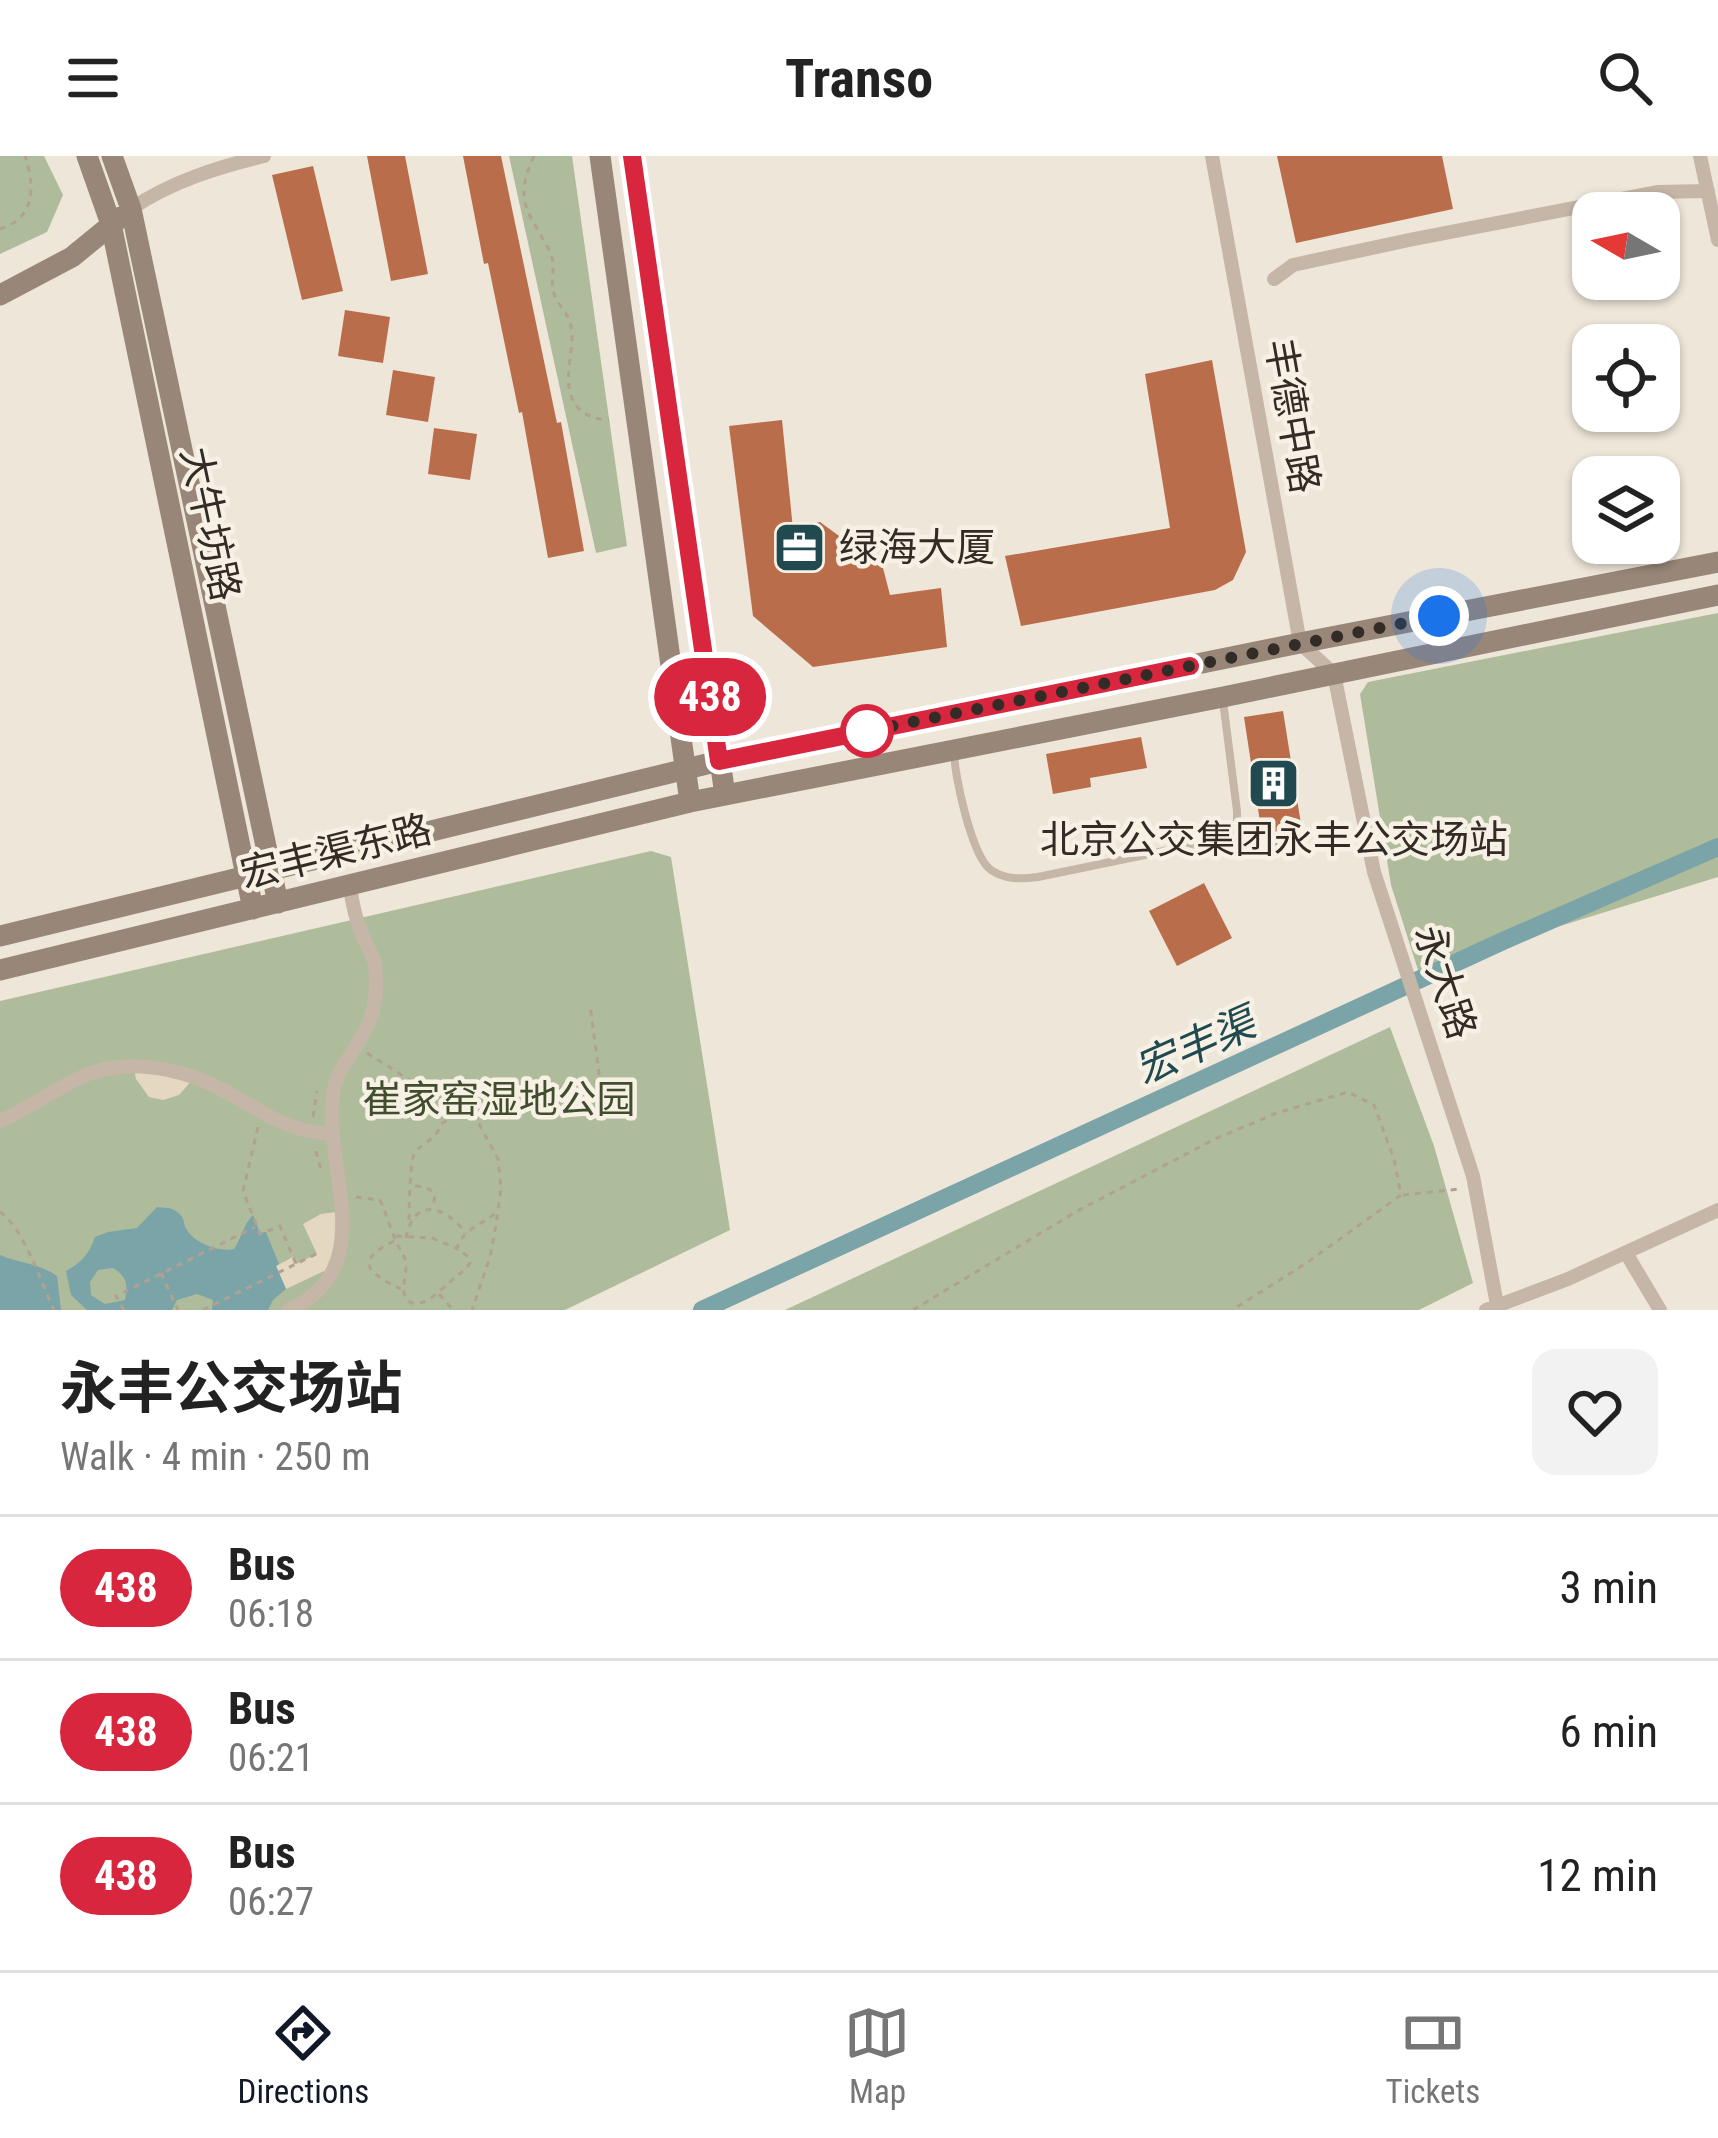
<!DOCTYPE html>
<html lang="en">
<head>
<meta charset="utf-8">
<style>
  :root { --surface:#fff; --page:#f2f2f2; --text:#222; --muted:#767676; --line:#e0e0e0; --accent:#111827 }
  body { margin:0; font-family:"Roboto Condensed","Noto Sans SC",sans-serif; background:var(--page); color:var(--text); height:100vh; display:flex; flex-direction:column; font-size:45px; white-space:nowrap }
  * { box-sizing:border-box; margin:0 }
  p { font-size:39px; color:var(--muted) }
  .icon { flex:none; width:66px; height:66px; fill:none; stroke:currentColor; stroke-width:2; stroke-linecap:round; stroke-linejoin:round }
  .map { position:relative; height:1154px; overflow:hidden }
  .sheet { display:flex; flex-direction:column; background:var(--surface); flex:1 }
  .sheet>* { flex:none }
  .badge { padding:0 24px; border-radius:39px; font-size:42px; line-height:78px }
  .needle { width:78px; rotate:279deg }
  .fabs { position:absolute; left:1572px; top:36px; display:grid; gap:24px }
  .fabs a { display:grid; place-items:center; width:108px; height:108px; border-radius:24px; background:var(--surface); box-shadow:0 3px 9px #0004; font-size:60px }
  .you { position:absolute; width:60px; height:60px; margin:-30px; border:9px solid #fff; border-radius:50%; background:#1a73e8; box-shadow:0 0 0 18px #1a73e833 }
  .map>.badge { position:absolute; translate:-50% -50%; box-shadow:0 0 0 6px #fff }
  .round { display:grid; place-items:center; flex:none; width:126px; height:126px; border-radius:24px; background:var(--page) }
  .headline { display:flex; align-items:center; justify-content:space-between; height:204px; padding:0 60px }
  h1 { font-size:57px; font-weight:700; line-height:90px }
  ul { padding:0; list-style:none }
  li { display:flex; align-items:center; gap:36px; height:144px; padding:0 60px; border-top:3px solid var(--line) }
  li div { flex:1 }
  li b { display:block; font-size:45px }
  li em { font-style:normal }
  li .badge { min-width:132px; font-weight:700; text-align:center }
  header { display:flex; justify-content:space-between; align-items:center; height:156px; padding:0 60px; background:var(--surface); font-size:54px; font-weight:700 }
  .tab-bar { display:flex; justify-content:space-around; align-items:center; height:168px; border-top:3px solid var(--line); background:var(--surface); font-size:33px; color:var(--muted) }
  .tab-bar a { display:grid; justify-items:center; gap:6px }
  .tab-bar .selected { color:var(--accent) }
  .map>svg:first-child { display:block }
</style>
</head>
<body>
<header><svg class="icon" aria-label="menu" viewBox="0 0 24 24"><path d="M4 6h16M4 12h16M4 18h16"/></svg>Transo<svg class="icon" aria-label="search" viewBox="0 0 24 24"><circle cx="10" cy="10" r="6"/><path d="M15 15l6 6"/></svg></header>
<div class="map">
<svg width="1718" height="1154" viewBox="0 0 1718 1154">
  <rect width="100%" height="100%" fill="#eee6d9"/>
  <path fill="#afbc9b" d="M 0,0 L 44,0 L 63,39 L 47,76 L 0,98 Z
    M 509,0 L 572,0 L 627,390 L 596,397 Z
    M 1718,457 L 1718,721 L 1418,814 L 1391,729 L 1360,538 L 1368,526 Z
    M 651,695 L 671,701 L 730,1074 L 565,1154 L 0,1154 L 0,845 Z
    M 1390,871 L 1434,990 L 1473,1127 L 1419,1154 L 785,1154 Z"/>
  <path fill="#e5d8c1" d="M 134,912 L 195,921 L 179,939 L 163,944 L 149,941 L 136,923 Z
    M 343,1055 L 328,1121 L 324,1115 L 286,1133 L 276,1110 L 293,1101 L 296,1108 L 317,1098 L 303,1068 L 321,1058 Z"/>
  <path fill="#7ba4a9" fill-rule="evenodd" d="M 157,1051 C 164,1052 172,1051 177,1056 C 186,1062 182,1066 187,1074 C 196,1088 219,1096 234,1093 C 242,1081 243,1069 253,1059 L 260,1077 L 266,1076 L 279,1108 L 276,1110 L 286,1133 L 273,1144 L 268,1154 L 212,1154 L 213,1144 L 197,1138 L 177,1144 L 172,1154 L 87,1154 L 71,1139 L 66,1115 C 82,1106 89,1098 95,1081 L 108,1076 L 137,1072 ZM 113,1112 C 127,1121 128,1128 125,1144 L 105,1148 L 91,1139 L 90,1126 L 98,1114 Z
    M 0,1099 C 19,1107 41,1108 57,1120 L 61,1154 L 0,1154 Z"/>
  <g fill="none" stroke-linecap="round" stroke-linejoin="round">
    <path stroke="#7ba4a9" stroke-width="18" d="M 702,1154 L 1503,785 L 1718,691"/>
  </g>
  <path fill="#ba6d4b" d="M 367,0 L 405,0 L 428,118 L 391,125 Z
    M 463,0 L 501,0 L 557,267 L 561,266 L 584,395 L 548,402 L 522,256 L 519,257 L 488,107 L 484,108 Z
    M 1277,0 L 1442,0 L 1453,53 L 1296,87 Z
    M 313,10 L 343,135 L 302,144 L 272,19 Z
    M 345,154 L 390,161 L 383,207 L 338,200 Z
    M 1212,204 L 1246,396 L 1233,424 L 1215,434 L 1021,470 L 1005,400 L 1170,372 L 1145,218 Z
    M 393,214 L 435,221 L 428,266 L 386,259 Z
    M 782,264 L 793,373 L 820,366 L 883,412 L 890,439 L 941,432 L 947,491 L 813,511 L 753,460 L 729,270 Z
    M 434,272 L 477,278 L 470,324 L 428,318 Z
    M 1283,555 L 1305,693 L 1265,699 L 1244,561 Z
    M 1141,581 L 1147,612 L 1090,622 L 1091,631 L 1053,638 L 1046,598 Z
    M 1204,727 L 1232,782 L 1177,810 L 1149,755 Z"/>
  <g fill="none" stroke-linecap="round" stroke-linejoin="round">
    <path stroke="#b1a191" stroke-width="3" stroke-dasharray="6 6" stroke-linecap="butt" d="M 534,0 C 512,47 530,56 550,96 C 556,109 551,120 553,133 C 555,147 566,154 570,166 C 577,190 562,217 572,242 C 578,258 593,263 609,264
      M 0,73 C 36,62 35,30 25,0
      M 367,897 L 479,968 L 498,1003 L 501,1032 L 496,1069 L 490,1101 L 472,1154
      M 452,950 L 600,925 L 590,849
      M 313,961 L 317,935
      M 258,971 L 243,1035 L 260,1078 L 280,1070 L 296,1108
      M 316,995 L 321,1014
      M 415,1030 C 431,1031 440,1037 431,1052
      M 1403,1039 L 1459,1033
      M 356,1041 L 380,1044 C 386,1057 389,1068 394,1081 C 397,1091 404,1096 406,1107 C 407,1119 399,1136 408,1145 C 423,1154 439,1135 449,1127 C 457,1119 464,1116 470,1107 L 469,1101 L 457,1093 C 461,1074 483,1068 497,1056
      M 0,1056 C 24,1072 41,1127 54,1154
      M 409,1064 C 409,1053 410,1002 415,996 C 425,985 436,984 441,968 L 459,957
      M 396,1080 L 432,1082 L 456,1092
      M 406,1082 C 414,1040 445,1050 466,1077
      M 394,1085 C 350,1106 372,1119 401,1133
      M 161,1117 L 178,1154
      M 439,1138 L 453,1154
      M 124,1154 L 116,1140 L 255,1071
      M 203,1154 L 320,1096
      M 913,1154 L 1079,1054 L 1215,983 L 1277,957 L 1348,936 L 1374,949 L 1394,1003 L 1401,1039 L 1305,1108 L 1232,1154"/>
    <path stroke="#c5b6a7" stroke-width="8" d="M 954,595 C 954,619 972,701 991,714 C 1006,724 1021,723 1038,721 L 1232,681 L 1237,672 L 1237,655 L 1223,545"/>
    <path stroke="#c5b6a7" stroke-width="14" d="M 1212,0 L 1300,487 L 1334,518 L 1374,716 L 1473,1020 L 1498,1154
      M 1700,0 L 1718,84
      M 131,53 C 170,26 218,11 264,0
      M 1274,123 L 1293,109 L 1409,84 L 1657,36 L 1708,35
      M 0,965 C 35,951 74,917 111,912 C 146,906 190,916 221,933 C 261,954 285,976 333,978
      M 1626,1097 L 1660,1154
      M 288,1154 C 382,1114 323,1012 333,938 C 337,909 361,890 370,864 C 376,849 377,824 375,808 C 373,800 368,791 364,783 C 356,765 352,749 350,729
      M 1486,1154 L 1568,1123 L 1718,1054"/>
    <path stroke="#988678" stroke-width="21" d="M 87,0 L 111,68 L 253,753
      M 112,0 L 131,53 L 278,747
      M 600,0 L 690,646
      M 632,0 L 725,639
      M 0,139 L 72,101 L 121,61
      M 0,780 L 719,605 L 1300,487 L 1718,406
      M 0,814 L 690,646 L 1223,541 L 1718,439"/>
  </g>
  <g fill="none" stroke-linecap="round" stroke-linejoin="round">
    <defs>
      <path id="line" d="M 632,0 L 719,605 L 1190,510"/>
    </defs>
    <use href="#line" stroke="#fff" stroke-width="27"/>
    <use href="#line" stroke="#d7263d" stroke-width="18"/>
    <path stroke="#322b26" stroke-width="12" stroke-dasharray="0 21.6" d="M 867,575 L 848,579 L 1439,460"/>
  </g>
  <defs>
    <symbol id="office-square" viewBox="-11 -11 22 22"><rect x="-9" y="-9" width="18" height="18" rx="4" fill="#204a50" stroke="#f7f0e5"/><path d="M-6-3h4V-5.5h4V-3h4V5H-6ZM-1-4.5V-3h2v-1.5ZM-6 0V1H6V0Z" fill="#fff"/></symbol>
    <symbol id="building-square" viewBox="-11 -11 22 22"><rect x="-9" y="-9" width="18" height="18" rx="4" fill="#204a50" stroke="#f7f0e5"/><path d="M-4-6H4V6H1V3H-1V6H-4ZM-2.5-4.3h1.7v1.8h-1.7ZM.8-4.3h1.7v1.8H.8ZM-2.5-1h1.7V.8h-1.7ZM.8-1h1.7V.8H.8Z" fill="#fff"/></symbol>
  </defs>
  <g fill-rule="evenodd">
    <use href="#office-square" x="770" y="362" width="59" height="59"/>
    <use href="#building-square" x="1244" y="598" width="59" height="59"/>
  </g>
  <circle fill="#fff" stroke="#d7263d" stroke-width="6" cx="867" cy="575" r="24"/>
  <g text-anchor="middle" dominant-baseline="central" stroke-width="9" stroke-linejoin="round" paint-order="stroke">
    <g font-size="39" fill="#322b26" stroke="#f7f0e5">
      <text transform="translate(1292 260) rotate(80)">丰德中路</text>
      <text transform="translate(210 368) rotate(78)">大牛坊路</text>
      <text transform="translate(336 696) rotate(-14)">宏丰渠东路</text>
      <text transform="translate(1445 826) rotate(72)">永大路</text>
    </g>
    <g font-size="39" fill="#322b26" stroke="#f7f0e5" text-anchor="start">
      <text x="839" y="392">绿海大厦</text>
      <text x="1274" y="684" text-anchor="middle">北京公交集团永丰公交场站</text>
    </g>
    <g font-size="39" fill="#404e2d" stroke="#f7f0e5">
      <text x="499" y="944">崔家窑湿地公园</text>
    </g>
    <g font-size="42" font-style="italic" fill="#204a50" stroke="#f7f0e5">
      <text transform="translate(1195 890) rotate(-24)">宏丰渠</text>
    </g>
  </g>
</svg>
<div class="fabs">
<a><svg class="needle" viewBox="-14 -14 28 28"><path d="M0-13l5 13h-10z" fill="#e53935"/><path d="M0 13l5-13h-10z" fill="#767676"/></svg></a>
<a><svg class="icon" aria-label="locate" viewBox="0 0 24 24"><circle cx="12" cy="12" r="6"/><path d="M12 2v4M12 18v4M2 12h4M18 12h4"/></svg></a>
<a><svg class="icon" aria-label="layers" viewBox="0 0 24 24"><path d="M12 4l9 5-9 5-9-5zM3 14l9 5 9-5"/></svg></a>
</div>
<div class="you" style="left:1439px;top:460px"></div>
<b class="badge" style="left:710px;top:541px;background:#d7263d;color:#fff">438</b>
</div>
<section class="sheet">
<div class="headline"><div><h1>永丰公交场站</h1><p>Walk · 4 min · 250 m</p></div><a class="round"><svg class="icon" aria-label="heart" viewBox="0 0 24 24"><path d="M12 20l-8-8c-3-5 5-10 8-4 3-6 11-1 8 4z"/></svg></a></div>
<ul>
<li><span class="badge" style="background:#d7263d;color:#fff">438</span><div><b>Bus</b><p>06:18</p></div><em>3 min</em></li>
<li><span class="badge" style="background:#d7263d;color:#fff">438</span><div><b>Bus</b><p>06:21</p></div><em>6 min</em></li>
<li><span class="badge" style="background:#d7263d;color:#fff">438</span><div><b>Bus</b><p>06:27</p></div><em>12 min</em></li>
</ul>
</section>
<nav class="tab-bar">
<a class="selected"><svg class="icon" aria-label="directions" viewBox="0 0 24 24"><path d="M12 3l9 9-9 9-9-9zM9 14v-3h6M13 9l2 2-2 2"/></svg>Directions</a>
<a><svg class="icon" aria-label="map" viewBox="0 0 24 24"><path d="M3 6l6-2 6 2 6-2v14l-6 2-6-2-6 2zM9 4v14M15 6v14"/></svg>Map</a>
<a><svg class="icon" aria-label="tickets" viewBox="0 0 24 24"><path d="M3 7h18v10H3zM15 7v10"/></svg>Tickets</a>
</nav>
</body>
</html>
